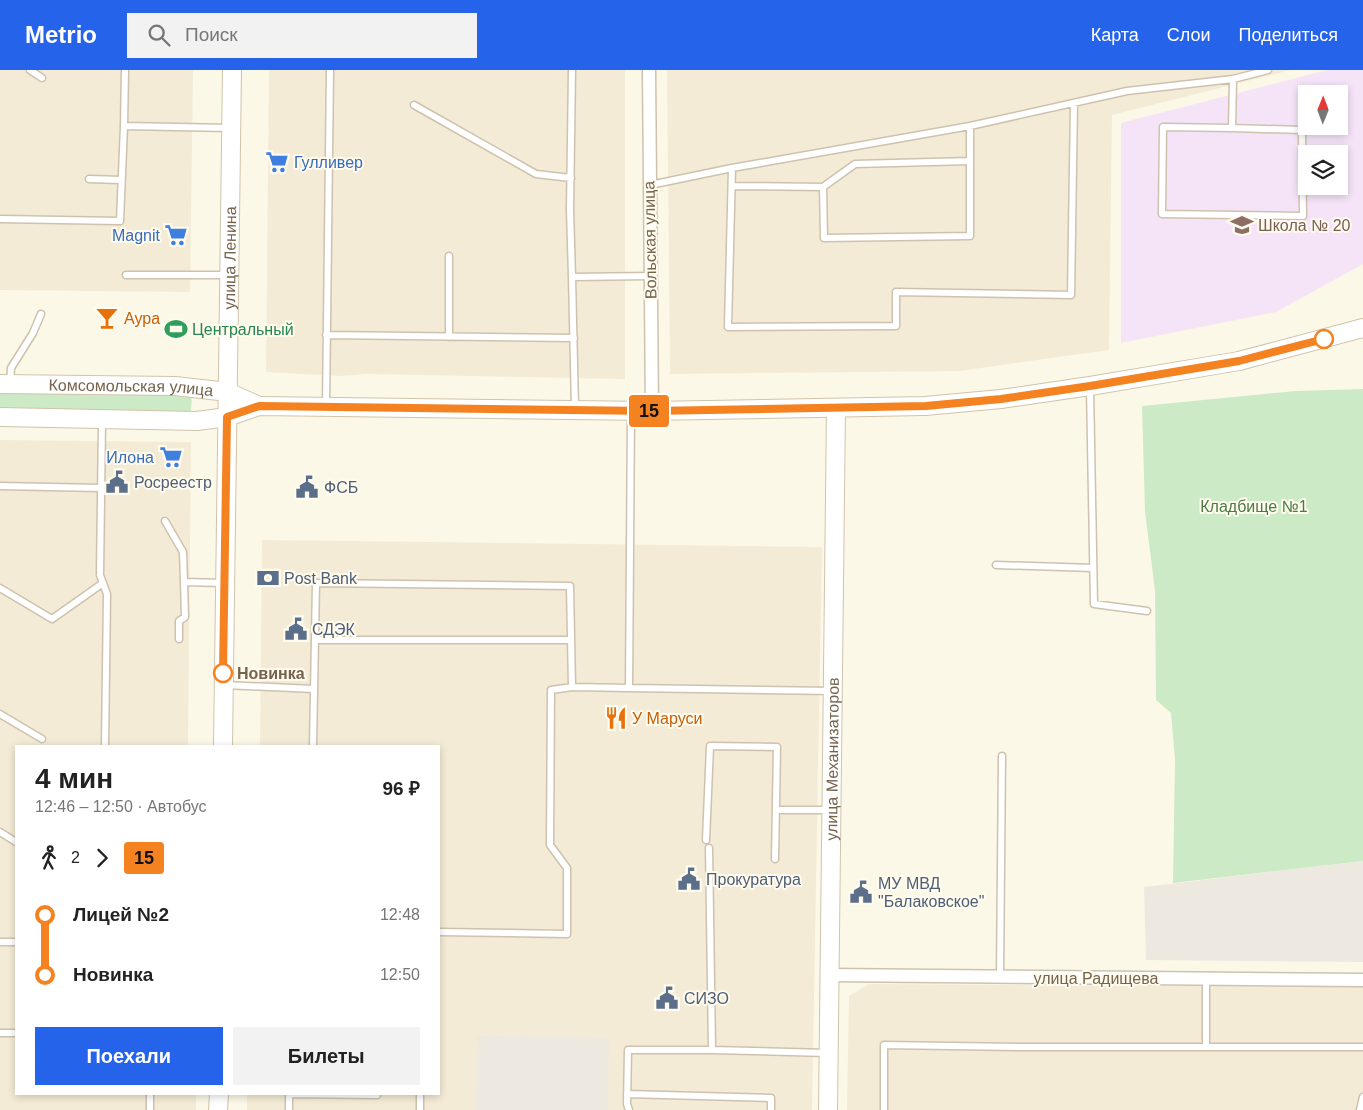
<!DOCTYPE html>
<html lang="ru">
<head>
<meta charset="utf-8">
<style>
  :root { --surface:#fff; --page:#f2f2f2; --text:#222; --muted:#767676; --accent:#2563eb }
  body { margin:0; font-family:Arial,sans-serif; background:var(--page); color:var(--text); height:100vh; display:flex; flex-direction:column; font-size:19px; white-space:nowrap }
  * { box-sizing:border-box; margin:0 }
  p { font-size:16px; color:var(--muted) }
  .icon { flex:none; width:28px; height:28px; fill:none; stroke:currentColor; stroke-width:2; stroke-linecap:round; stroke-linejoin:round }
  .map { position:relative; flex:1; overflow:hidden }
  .side { position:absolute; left:15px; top:675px; width:425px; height:350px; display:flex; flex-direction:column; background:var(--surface); border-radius:0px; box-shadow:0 2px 8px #0003 }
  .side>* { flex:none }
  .badge { padding:0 10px; border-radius:4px; font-size:18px; line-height:32px }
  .needle { width:32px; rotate:1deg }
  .controls { position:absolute; left:1298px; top:15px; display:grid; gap:10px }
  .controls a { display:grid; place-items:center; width:50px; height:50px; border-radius:0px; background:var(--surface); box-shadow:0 2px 8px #0003; font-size:25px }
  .map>.badge { position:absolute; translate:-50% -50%; box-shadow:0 0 0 2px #fff }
  .legs { display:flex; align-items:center; gap:8px; height:55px; padding:0 20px; font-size:16px }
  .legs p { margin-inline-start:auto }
  .overview { display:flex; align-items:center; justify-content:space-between; height:85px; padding:0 20px }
  h1 { font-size:28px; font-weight:700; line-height:38px }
  .cta { display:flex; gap:10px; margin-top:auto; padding:10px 20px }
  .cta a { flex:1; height:58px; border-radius:0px; background:var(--accent); color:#fff; font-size:20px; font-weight:700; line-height:58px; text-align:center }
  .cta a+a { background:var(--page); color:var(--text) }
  ul { padding:0 20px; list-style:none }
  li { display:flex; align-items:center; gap:18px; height:60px; font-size:19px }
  li i { display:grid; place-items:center; width:8px; height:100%; margin:0 6px; background:currentColor }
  li i::after { content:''; width:12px; height:12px; margin:-6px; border:4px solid; border-radius:50%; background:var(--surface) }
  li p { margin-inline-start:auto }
  li:first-child i { background:linear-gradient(#0000 50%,currentColor 0) }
  li:last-child i { background:linear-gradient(currentColor 50%,#0000 0) }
  header { display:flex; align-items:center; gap:30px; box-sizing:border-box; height:70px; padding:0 25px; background:var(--accent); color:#fff }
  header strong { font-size:24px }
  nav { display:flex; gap:28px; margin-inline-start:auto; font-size:18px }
  .search { width:350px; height:45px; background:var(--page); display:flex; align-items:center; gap:12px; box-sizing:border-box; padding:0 18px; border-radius:0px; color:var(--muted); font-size:19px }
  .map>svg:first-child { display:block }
</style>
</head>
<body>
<header>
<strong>Metrio</strong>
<div class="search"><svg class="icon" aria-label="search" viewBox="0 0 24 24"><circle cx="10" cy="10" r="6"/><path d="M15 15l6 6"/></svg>Поиск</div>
<nav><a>Карта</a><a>Слои</a><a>Поделиться</a></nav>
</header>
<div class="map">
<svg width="1363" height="1040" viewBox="0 0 1363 1040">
  <rect width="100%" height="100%" fill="#fcf8e7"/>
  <path fill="#f3ebd6" d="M 0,0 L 193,0 L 190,222 L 0,220 Z
    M 269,0 L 625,0 L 625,309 L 366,304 L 340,306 L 266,302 Z
    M 667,0 L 1291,0 L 1112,45 L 1109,280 L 960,301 L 670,304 Z
    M 0,370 L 191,372 L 188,676 L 16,676 L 16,1024 L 196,1024 L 196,1040 L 0,1040 Z
    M 262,470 L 822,477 L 812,1040 L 247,1040 L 247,1024 L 439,1024 L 439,676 L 260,676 Z
    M 869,914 L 1363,917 L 1363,1040 L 847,1040 L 849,926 Z"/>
  <path fill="#ede9e1" d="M 1363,791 L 1363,892 L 1146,890 L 1144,817 Z
    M 477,966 L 609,967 L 608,1040 L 476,1040 Z"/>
  <path fill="#f5e4f8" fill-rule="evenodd" d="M 1327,0 L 1363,0 L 1363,194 L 1276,242 L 1121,273 L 1121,53 ZM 1306,24 L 1339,24 L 1339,56 L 1306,56 ZM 1306,84 L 1339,84 L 1339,116 L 1306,116 Z"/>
  <path fill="#cdeac6" d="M 1363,319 L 1363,791 L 1173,813 L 1175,690 L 1171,643 L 1156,630 L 1155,520 L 1145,442 L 1142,336 L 1295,321 Z
    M 0,320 L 188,322 L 192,325 L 191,340 L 188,344 L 0,340 Z"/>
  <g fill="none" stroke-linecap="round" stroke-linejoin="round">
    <defs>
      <path id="lane" d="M 30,0 L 42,8
        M 572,0 L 570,139 L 572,207 L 651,206
        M 414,35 L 536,104 L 571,108
        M 124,56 L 125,0
        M 1232,58 L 1163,57 L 1162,144 L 1303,146 L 1302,60 L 1232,58 L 1233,9
        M 732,98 L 728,257 L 896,256 L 896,222 L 1071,225 L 1074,33
        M 89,109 L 121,110
        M 650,115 L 732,98 L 970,56 L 1127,21 L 1233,9 L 1268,0
        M 732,116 L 823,117 L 824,168 L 970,166 L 970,56
        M 823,117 L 855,94 L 970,91
        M 0,149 L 120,151 L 124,56 L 230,58
        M 449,186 L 449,267
        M 126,205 L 228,205
        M 572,207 L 575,338
        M 326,265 L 574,268
        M 10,313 L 11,298 L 33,263 L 41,244
        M 1090,318 L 1094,534 L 1147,541
        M 326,336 L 330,0
        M 631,342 L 629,618 L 833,621
        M 102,351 L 100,505 L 107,524 L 105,676
        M 0,416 L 101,418
        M 165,451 L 183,482 L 184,512
        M 996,495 L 1093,498
        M 0,518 L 52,549 L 103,513
        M 179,569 L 179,551 L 185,547 L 184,512 L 223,513
        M 315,570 L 571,570
        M 225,615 L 314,619
        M 0,644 L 42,669
        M 313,676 L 316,513 L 570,516 L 572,617 L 629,618
        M 776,740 L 829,740
        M 0,762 L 16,772
        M 706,770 L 710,676 L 777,677 L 775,789
        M 709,778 L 712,980 L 827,983
        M 439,862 L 567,864 L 567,798 L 550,775 L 551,620 L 572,617
        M 0,872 L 16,872
        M 1000,907 L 1002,686
        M 0,963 L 16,963
        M 1206,977 L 1206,908
        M 291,1024 L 377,1025
        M 627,1024 L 771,1028 L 771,1040
        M 150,1040 L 150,1024
        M 289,1040 L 289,1024
        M 420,1040 L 420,1024
        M 629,1040 L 627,1034 L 628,980 L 712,980
        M 884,1040 L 884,975 L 1020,977 L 1363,977
        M 1360,1040 L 1363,1027"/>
      <path id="street" d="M 649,0 L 652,341
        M 829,905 L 1363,910"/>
      <g id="secondary">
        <path id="s1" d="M 0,314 L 175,316 L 228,322 L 259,336"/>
        <path d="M 0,347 L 197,351 L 227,347 L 259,336 L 652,341 L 925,336 L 1001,329 L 1090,316 L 1239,291 L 1363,258"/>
        <path id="s2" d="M 223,676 L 232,0"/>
        <path d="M 218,1040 L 219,1024"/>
        <path id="s3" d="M 828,1040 L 836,338"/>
      </g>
    </defs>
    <use href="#lane" stroke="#cec2ae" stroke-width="9"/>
    <use href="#street" stroke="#cec2ae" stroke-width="15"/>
    <use href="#secondary" stroke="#d1c3ab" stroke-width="20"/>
    <use href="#lane" stroke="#fff" stroke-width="6"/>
    <use href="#street" stroke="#fff" stroke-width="12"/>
    <use href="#secondary" stroke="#fff" stroke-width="18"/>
  </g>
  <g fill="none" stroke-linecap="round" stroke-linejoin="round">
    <defs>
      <path id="line-1" d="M 223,603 L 227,347 L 259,336 L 652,341 L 926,336 L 1001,329 L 1090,316 L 1239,291 L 1324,269"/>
    </defs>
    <use href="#line-1" stroke="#fff" stroke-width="11"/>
    <use href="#line-1" stroke="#f58220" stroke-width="8"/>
  </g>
  <defs>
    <symbol id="supermarket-bare" viewBox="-9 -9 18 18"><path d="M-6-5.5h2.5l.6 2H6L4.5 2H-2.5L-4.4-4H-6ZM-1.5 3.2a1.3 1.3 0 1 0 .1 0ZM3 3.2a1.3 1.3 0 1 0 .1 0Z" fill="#3f7fe0" stroke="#fffbee" stroke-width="2.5" paint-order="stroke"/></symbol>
    <symbol id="school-bare" viewBox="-9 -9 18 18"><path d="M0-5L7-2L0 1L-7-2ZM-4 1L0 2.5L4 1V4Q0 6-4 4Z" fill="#8d6e63" stroke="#fffbee" stroke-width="2.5" paint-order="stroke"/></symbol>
    <symbol id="bar-bare" viewBox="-9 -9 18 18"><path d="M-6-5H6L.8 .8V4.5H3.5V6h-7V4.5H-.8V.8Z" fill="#e8710a" stroke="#fffbee" stroke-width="2.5" paint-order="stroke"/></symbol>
    <symbol id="stadium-bare" viewBox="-9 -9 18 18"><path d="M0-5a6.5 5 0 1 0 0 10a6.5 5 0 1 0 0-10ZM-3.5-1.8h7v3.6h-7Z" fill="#2e9e5b" stroke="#fffbee" stroke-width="2.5" paint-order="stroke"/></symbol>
    <symbol id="civic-bare" viewBox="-9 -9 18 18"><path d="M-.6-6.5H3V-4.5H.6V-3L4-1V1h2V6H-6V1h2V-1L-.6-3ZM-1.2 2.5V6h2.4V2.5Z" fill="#5c6f8a" stroke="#fffbee" stroke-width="2.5" paint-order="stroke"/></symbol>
    <symbol id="bank-bare" viewBox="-9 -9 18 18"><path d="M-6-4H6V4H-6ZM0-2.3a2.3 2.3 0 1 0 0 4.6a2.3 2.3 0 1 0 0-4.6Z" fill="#5c6f8a" stroke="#fffbee" stroke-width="2.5" paint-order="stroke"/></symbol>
    <symbol id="restaurant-bare" viewBox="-9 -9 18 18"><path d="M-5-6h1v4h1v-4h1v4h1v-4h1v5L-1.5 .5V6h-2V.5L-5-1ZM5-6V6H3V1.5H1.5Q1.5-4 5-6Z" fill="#e8710a" stroke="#fffbee" stroke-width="2.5" paint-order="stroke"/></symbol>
  </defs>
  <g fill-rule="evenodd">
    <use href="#supermarket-bare" x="261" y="76" width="32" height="32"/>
    <use href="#school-bare" x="1226" y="139" width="32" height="32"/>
    <use href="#supermarket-bare" x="160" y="149" width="32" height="32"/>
    <use href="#bar-bare" x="91" y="232" width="32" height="32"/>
    <use href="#stadium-bare" x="160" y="243" width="32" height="32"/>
    <use href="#supermarket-bare" x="155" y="371" width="32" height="32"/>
    <use href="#civic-bare" x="101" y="396" width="32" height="32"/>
    <use href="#civic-bare" x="291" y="401" width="32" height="32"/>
    <use href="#bank-bare" x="252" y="492" width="32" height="32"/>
    <use href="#civic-bare" x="280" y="543" width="32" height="32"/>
    <use href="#restaurant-bare" x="600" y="632" width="32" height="32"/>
    <use href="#civic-bare" x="673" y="793" width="32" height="32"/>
    <use href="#civic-bare" x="845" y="806" width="32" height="32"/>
    <use href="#civic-bare" x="651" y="912" width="32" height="32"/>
  </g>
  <g fill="#fff" stroke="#f58220" stroke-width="2.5">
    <circle cx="1324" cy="269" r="9"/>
    <circle cx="223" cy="603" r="9"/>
  </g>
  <g text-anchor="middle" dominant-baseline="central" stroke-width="4" stroke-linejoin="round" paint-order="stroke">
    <g font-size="16" fill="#366cbe" stroke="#fffbee" text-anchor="end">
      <text x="294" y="92" text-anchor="start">Гулливер</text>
      <text x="160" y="165">Magnit</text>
      <text x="154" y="387">Илона</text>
    </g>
    <g font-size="16" fill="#785e54" stroke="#fffbee" text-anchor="start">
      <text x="1258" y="155">Школа № 20</text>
    </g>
    <g font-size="16" fill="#75634c" stroke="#fffbee">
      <text transform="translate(650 170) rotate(-91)">Вольская улица</text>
      <text stroke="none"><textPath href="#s2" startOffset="488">улица Ленина</textPath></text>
      <text stroke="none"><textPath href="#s1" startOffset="131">Комсомольская улица</textPath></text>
      <text stroke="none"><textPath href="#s3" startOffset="351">улица Механизаторов</textPath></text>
      <text x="1096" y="908">улица Радищева</text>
    </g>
    <g font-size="16" fill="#c56008" stroke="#fffbee" text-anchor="start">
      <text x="124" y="248">Аура</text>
      <text x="632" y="648">У Маруси</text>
    </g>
    <g font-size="16" fill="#27864d" stroke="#fffbee" text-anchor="start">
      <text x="192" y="259">Центральный</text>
    </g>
    <g font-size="16" fill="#4e5e75" stroke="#fffbee" text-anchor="start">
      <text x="134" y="412">Росреестр</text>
      <text x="324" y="417">ФСБ</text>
      <text x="284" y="508">Post Bank</text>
      <text x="312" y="559">СДЭК</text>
      <text x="706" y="809">Прокуратура</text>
      <text x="878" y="813">МУ МВД<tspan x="878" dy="18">"Балаковское"</tspan></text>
      <text x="684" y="928">СИЗО</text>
    </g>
    <g font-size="16" fill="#4a7b44" stroke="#fffbee">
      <text x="1254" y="436">Кладбище №1</text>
    </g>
    <g font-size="16" font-weight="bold" fill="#75634c" stroke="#fffbee" text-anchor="start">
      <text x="237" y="603">Новинка</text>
    </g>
  </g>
</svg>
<div class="controls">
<a><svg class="needle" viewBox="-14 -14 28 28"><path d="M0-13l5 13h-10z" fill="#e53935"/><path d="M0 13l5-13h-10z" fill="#767676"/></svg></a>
<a><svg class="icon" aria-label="layers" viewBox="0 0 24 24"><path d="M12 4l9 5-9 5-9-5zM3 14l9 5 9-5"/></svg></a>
</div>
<b class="badge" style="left:649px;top:341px;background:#f58220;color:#111">15</b>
<section class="side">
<div class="overview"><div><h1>4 мин</h1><p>12:46 – 12:50 · Автобус</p></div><b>96 ₽</b></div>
<div class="legs"><svg class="icon" aria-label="walk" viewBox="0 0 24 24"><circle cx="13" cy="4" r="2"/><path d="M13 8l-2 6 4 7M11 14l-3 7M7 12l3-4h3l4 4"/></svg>2<svg class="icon" aria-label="forward" viewBox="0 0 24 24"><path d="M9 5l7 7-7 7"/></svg><b class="badge" style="background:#f58220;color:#111">15</b></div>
<ul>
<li><i style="color:#f58220"></i><b>Лицей №2</b><p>12:48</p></li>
<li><i style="color:#f58220"></i><b>Новинка</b><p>12:50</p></li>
</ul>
<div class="cta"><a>Поехали</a><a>Билеты</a></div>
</section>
</div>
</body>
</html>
